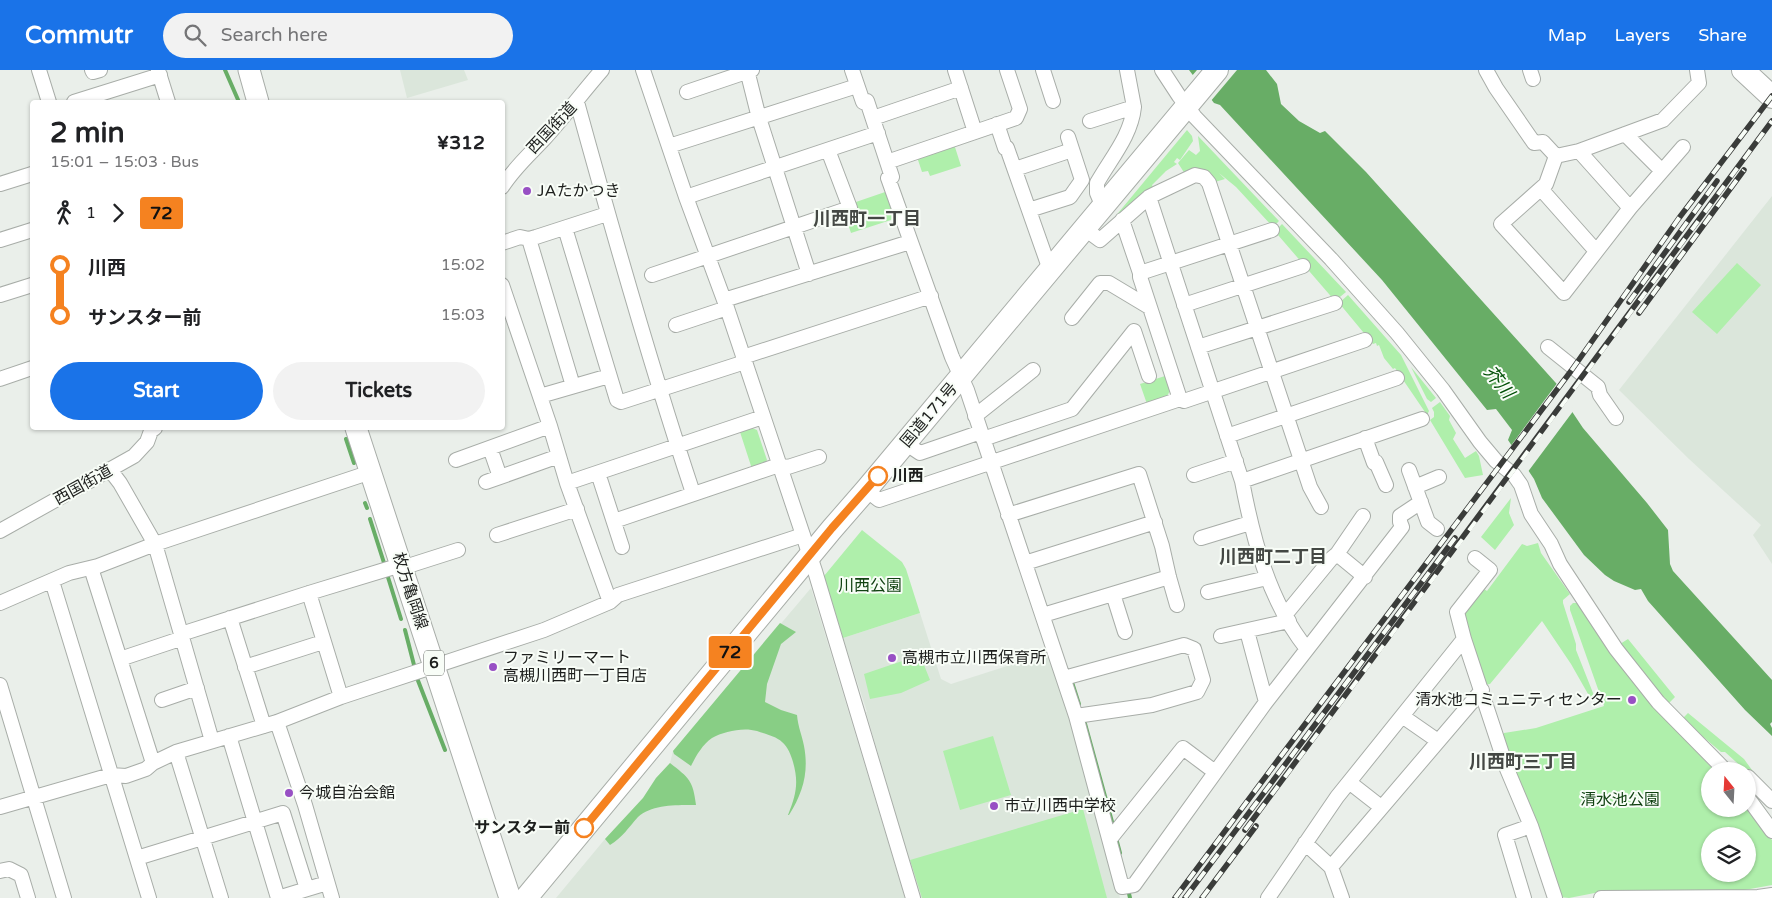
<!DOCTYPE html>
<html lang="en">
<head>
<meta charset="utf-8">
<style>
  :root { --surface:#fff; --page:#f2f2f2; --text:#202124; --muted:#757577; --accent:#1a73e8 }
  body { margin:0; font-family:"Varela Round","Noto Sans JP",sans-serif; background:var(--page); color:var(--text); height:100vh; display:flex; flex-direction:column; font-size:19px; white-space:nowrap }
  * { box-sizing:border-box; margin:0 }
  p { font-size:16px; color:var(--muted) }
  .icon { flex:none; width:28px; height:28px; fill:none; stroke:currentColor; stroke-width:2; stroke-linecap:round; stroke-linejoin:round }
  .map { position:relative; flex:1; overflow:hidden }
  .details { position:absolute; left:30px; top:30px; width:475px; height:330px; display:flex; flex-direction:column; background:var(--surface); border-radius:5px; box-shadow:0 1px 4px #0004 }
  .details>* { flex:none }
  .badge { padding:0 10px; border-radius:4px; font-size:18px; line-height:32px }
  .needle { width:32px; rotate:342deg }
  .fabs { position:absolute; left:1701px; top:692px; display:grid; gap:10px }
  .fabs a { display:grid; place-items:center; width:55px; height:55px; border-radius:50%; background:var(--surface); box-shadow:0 1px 4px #0004; font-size:25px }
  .map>.badge { position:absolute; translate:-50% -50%; box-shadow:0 0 0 2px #fff }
  .legs { display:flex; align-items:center; gap:8px; height:55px; padding:0 20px; font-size:16px }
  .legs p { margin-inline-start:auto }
  .summary { display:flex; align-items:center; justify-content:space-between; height:85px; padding:0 20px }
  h1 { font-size:28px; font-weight:700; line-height:38px }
  .button { display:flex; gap:10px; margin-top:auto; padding:10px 20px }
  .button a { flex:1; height:58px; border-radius:30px; background:var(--accent); color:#fff; font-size:20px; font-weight:700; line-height:58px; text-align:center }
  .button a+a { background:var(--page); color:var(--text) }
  ul { padding:0 20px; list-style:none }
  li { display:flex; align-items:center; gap:18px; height:50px; font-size:19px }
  li i { display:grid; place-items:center; width:8px; height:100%; margin:0 6px; background:currentColor }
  li i::after { content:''; width:12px; height:12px; margin:-6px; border:4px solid; border-radius:50%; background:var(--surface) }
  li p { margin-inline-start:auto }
  li:first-child i { background:linear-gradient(#0000 50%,currentColor 0) }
  li:last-child i { background:linear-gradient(currentColor 50%,#0000 0) }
  header { display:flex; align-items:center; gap:30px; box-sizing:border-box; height:70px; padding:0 25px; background:var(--accent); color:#fff }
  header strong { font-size:24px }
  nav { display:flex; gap:28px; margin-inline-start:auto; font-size:18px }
  .search { width:350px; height:45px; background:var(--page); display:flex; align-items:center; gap:12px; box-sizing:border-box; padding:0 18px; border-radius:28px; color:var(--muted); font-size:19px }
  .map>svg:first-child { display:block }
</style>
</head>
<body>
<header>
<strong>Commutr</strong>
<div class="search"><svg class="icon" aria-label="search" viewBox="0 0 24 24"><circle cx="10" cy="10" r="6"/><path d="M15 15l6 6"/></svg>Search here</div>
<nav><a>Map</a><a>Layers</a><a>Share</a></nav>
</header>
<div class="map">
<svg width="1772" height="828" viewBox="0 0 1772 828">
  <rect width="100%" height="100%" fill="#eaefea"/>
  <path fill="#dbe6db" d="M 400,0 L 464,0 L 468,10 L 407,28 Z
    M 1772,126 L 1772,494 L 1753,465 L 1761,455 L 1689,389 L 1619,320 Z
    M 811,518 L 905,828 L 556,828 L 605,769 L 643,728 L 656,708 L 670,693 L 673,681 Z
    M 920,543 L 941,609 L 951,614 L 1051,582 L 1071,645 L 1120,828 L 920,828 L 866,642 L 867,642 L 843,568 Z"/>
  <path fill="#afefab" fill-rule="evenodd" d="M 1187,60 L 1192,66 L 1193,71 L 1180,90 L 1177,88 L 1174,92 L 1177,94 L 1166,101 L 1152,115 L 1153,117 L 1111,155 L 1109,154 Z
    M 1198,66 L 1279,151 L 1273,157 L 1236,117 L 1219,103 L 1225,109 L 1215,112 L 1185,104 L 1178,93 L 1189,80 L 1196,85 L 1200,81 Z
    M 954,74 L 961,96 L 930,106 L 928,101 L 922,102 L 917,87 Z
    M 888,121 L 897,148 L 851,163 L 845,145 L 853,133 Z
    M 1282,154 L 1346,222 L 1335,231 L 1278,165 L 1279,164 L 1276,160 Z
    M 1737,193 L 1761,215 L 1717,264 L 1692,242 Z
    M 1348,225 L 1401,285 L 1429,341 L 1427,345 L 1395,298 L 1393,299 L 1384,288 L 1379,275 L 1377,276 L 1376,273 L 1373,274 L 1339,233 Z
    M 1411,297 L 1436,328 L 1431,332 L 1427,329 Z
    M 1165,306 L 1170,320 L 1167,327 L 1147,334 L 1140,314 Z
    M 1440,332 L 1450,346 L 1449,350 L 1456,363 L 1453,369 L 1465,388 L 1476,381 L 1479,386 L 1483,405 L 1465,408 L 1430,350 L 1434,347 L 1434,342 L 1432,338 Z
    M 752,358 L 757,360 L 767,390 L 764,395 L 752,399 L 740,362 Z
    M 1511,428 L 1509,443 L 1514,455 L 1495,480 L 1481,467 Z
    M 862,460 L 902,492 L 906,499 L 920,543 L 843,568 L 824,506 Z
    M 1538,473 L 1541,483 L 1570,524 L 1563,530 L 1563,533 L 1576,574 L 1576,580 L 1595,628 L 1592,631 L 1571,594 L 1542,551 L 1490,614 L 1485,615 L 1461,544 L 1481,517 L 1487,521 L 1522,474 L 1527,476 Z
    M 1573,533 L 1578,533 L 1609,580 L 1645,627 L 1715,701 L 1710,701 L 1710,739 L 1746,739 L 1772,770 L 1772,815 L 1739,821 L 1645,823 L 1610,820 L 1569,828 L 1560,827 L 1501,668 L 1504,663 L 1536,658 L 1604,636 L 1570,540 L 1570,536 ZM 1710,766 L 1748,766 L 1748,804 L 1710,804 Z
    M 1628,569 L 1675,627 L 1668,634 L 1620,574 Z
    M 920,585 L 930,610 L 901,623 L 870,629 L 864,604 Z
    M 1688,643 L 1744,689 L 1765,718 L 1725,682 L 1721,682 L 1682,649 Z
    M 993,666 L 1011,725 L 960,740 L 943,681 Z
    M 1083,739 L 1107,828 L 922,828 L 910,790 Z"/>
  <path fill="#88ce85" d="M 780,553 L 796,562 L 781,574 L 767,614 L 765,632 L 781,640 L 797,645 C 798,657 802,665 804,676 C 809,702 803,723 789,745 L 788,745 C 796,725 799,713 793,692 C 791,685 788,677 782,672 C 776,666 765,664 757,661 C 744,657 724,661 712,668 C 702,675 696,686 691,696 L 674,684 L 673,681 Z
    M 670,693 C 689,708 693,710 696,735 C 678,735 652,734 638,747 C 628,758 623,767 610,775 L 605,769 L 643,728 L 656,708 Z"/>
  <path fill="#68ad66" d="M 1189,0 L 1266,0 L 1277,14 L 1281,34 L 1299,51 L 1320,63 L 1325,61 L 1366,102 L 1555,312 L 1563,321 L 1569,337 L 1583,358 L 1647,433 L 1668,460 L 1670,494 L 1673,501 L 1772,610 L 1772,652 L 1770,654 L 1772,658 L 1772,666 L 1745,640 L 1648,531 L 1641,519 L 1635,520 L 1614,511 L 1605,505 L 1584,485 L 1542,428 L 1534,409 L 1508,370 L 1512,360 L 1496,339 L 1487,340 L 1382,210 L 1220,35 L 1214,33 Z"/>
  <path fill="#eaefea" d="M 1197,0 L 1237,0 L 1210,32 L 1191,7 Z
    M 1558,312 L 1565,319 L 1574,340 L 1527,403 L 1510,377 Z"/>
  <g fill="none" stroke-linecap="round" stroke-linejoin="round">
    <path stroke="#68ad66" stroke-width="4" d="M 225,0 L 239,32
      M 346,369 L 354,393
      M 365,433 L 367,438
      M 370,449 L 385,496
      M 387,504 L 401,549
      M 405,560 L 414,595
      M 417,608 L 445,680
      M 1071,609 L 1079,634
      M 1084,650 L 1114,759
      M 1116,768 L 1120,783
      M 1128,819 L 1130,828"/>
    <defs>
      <path id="minor" d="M 39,0 L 49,32
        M 92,0 L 93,2 L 100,0
        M 158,0 L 168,32
        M 643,0 L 686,127 L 727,238 L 815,501 L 913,828
        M 747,0 L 759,48 L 809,204
        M 852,0 L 863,32 L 867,31 L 892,107 L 888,108 L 952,287 L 967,320 L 1076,646 L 1122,817 L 1134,815 L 1266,632 L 1402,457 L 1400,452 L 1400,446 L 1421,432
        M 955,0 L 975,62
        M 1043,0 L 1053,31
        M 1162,0 L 1179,26 L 1195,47 L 1331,189 L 1397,263 L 1443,320 L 1480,372 L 1496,391 L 1514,405 L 1521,415 L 1531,444 L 1551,474 L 1560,494 L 1616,579 L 1658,632 L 1726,701
        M 1486,0 L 1496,18 L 1534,73 L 1543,72 L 1556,86
        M 1530,0 L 1533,9
        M 687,22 L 752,0
        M 74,32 L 160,5
        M 577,32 C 613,163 650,294 693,423
        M 873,48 L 961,18
        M 1090,51 L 1134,37 L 1127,0
        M 997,54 L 1005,78 L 1007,78 L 1050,200
        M 1625,64 L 1662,101
        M 669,76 L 857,16
        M 1579,81 L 1630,138
        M 1556,86 L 1546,114 L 1501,154 L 1564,223 L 1630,138 L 1683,77
        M 1556,86 L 1579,81 L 1663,50 L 1699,13 L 1697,0
        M 887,92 L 1016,48 L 1020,39 L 1007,0
        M 1015,99 L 1072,80
        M 0,114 L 32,104
        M 502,117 C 514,98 529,85 544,69 C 564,47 582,23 602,0
        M 1541,119 L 1596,181
        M 686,127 L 878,63
        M 1149,127 L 1242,411
        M 1103,137 L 1097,123 L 1097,113 C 1111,88 1131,66 1134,37
        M 1029,140 L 1070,127 L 1082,110 L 1068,67
        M 1122,150 L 1140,203 L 1140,207 L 1180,329 L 1184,331 L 1365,270
        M 565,158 L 617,330 L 621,332 L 745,292
        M 1085,159 L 1100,170 L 1149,127 L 1157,123 L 1195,105 L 1204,107 L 1209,113 L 1310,417 L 1321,437
        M 529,169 L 573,316
        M 0,170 L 32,160
        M 502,173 L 520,167 L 529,169 L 536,167 L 607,144
        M 1140,203 L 1272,160
        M 652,205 L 850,138 L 828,80
        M 502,215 L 550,356 L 567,413 L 610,532
        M 0,225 L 32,215
        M 724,230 L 910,172
        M 1184,235 L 1303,196
        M 1072,248 L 1100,213 L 1109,213 L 1149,237
        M 676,255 L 727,238
        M 1198,277 L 1335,233
        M 1548,277 L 1598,317 L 1600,325 L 1616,348
        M 743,287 L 931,226
        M 0,309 L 32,298
        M 540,326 L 609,306
        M 975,346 L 1033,300
        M 1227,366 L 1397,308
        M 1365,368 L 1374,393 L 1376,392 L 1386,415
        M 983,369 L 1072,339 L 1134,261 L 1149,306
        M 905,373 L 920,383 L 981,362
        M 490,378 L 500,407
        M 456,390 L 550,356
        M 110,400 L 120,413 L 155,474 L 212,671
        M 1409,400 L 1428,452 L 1437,459
        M 598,403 L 622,477
        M 1194,405 L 1236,391
        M 486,412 L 559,386
        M 567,413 L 763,347
        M 1415,417 L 1439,407
        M 866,420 L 879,430 L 1180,329
        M 1008,445 L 1139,404 L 1162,476 L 1169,507 L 1177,535
        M 614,451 L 779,395 L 788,397 L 819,387
        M 0,461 L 134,386 L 147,372 L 151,361 L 155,358
        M 497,465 L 577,439
        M 1201,468 L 1250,453
        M 1337,484 L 1365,507
        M 1475,488 L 1490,500 L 1457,542 L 1464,569 L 1507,699 L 1531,756 L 1555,828
        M 1025,493 L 1155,452
        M 91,498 L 153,693
        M 52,511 L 149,828
        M 1208,522 L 1267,508
        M 309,523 L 341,627
        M 1113,524 L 1125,562
        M 0,533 L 69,503 L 98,496 L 155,474 L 371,402
        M 1043,545 L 1169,507
        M 1285,545 L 1331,489 L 1337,484 L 1363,446
        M 230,548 L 264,656
        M 1247,561 L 1266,632
        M 181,564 L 309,523 L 391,498 L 411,495 L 458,480
        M 1221,566 L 1289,551
        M 1307,579 C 1269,532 1253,469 1242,411 L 1422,349
        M 120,589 L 183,568
        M 245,597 L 323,572
        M 1064,608 L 1184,575 L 1194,579 L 1203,610 L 1197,622 L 1152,635 L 1076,646
        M 0,615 L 64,828
        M 162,630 L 197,618
        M 1402,646 L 1438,671
        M 277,652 L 305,735 L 332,828
        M 229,666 L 278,828 L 327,813
        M 176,682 L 221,828
        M 1748,707 L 1772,731
        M 1349,712 L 1381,737
        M 1748,728 L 1772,761
        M 0,737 L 111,705 L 126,706 L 146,699 L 153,693 L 176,682 L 277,652 L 341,627 L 544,560 L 610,532 L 618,525 L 803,465
        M 1110,769 L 1183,678 L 1215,702
        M 1305,773 L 1331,797
        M 137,788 L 283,743 L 307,819
        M 0,801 L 9,799 L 21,805 L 28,828
        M 1268,828 L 1337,727 L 1464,569
        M 1342,828 L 1331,797 L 1482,620
        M 1524,828 L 1505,765 L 1531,756
        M 1601,828 L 1758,827 L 1772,825"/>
      <path id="primary" d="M 249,0 L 258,32
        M 356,358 L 510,828"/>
      <path id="trunk" d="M 1743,0 L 1772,27
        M 526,828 L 832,459 L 866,420 L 1217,0"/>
    </defs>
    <use href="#minor" stroke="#a8ada8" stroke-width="16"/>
    <use href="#primary" stroke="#a8ada8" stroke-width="23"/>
    <use href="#trunk" stroke="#a8ada8" stroke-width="24"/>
    <use href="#minor" stroke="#fff" stroke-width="14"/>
    <use href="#primary" stroke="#fff" stroke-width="21"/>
    <use href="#trunk" stroke="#fff" stroke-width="22"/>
    <defs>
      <path id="rail" d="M 1629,232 L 1717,111
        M 1639,243 L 1744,100
        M 1245,760 C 1422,525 1597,288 1772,51
        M 1175,828 L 1278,690 L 1571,301 L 1679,148 L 1772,26
        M 1185,828 L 1455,468
        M 1202,828 L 1256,756"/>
    </defs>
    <use href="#rail" stroke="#3a3c3a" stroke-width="5.5"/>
    <use href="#rail" stroke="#f8fdf7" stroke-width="4" stroke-dasharray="11" stroke-linecap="butt"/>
  </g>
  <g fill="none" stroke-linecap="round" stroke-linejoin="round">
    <defs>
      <path id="line-1" d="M 584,758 L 832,458 L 878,406"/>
    </defs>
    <use href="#line-1" stroke="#fff" stroke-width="11"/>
    <use href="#line-1" stroke="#f58220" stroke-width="8"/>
  </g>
  <g fill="#9850c4" stroke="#f8fdf7" stroke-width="2">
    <circle cx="527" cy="121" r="5"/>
    <circle cx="892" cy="588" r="5"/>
    <circle cx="493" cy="597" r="5"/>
    <circle cx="1632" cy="630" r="5"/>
    <circle cx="289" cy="723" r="5"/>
    <circle cx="994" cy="736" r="5"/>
  </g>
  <g fill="#fff" stroke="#f58220" stroke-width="2.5">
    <circle cx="878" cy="406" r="9"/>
    <circle cx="584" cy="758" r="9"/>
  </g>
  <g text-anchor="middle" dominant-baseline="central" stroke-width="4" stroke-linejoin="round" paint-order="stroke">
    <rect fill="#f8fdf7" stroke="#5f625e" stroke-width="1" x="424" y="580.5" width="20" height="25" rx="4"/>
    <g font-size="15" font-weight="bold" fill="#1d1f1d">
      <text x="434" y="593">6</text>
    </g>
    <g font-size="16" fill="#1d1f1d" stroke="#f8fdf7">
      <text transform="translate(552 58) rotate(-47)">西国街道</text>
      <text transform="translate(929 345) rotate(-50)">国道171号</text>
      <text transform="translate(83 415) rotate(-29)">西国街道</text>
      <text transform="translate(410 521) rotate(72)">枚方亀岡線</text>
    </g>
    <g font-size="16" fill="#1d1f1d" stroke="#f8fdf7" text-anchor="start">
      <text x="537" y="121">JAたかつき</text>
      <text x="503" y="588">ファミリーマート<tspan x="503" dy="18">高槻川西町一丁目店</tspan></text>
      <text x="902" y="588">高槻市立川西保育所</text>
      <text x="1622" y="630" text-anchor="end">清水池コミュニティセンター</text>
      <text x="299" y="723">今城自治会館</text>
      <text x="1004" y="736">市立川西中学校</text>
    </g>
    <g font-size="16" font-weight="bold" fill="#1d1f1d" stroke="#f8fdf7" text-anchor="start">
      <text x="892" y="406">川西</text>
      <text x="570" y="758" text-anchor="end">サンスター前</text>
    </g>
    <g font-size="16" fill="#114212" stroke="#f8fdf7">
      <text x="870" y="516">川西公園</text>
      <text x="1620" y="730">清水池公園</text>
    </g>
    <g font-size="18" font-weight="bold" fill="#444844" stroke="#f8fdf7">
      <text x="867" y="149">川西町一丁目</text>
      <text x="1273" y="487">川西町二丁目</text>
      <text x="1523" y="692">川西町三丁目</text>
    </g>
    <g font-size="18" font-style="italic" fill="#004f06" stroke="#f8fdf7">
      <text transform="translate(1499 312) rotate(51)">芥川</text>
    </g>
  </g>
</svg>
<div class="fabs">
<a><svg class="needle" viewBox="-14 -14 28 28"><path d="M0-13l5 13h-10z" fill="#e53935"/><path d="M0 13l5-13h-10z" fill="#757577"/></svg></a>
<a><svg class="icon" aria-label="layers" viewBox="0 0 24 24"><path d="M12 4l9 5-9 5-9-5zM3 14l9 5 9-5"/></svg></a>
</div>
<b class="badge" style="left:730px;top:582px;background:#f58220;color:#111">72</b>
<section class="details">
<div class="summary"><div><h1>2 min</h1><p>15:01 – 15:03 · Bus</p></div><b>¥312</b></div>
<div class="legs"><svg class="icon" aria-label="walk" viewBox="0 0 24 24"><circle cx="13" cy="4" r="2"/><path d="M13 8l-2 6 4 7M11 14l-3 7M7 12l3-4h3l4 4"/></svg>1<svg class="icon" aria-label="forward" viewBox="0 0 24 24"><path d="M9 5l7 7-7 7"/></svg><b class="badge" style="background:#f58220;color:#111">72</b></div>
<ul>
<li><i style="color:#f58220"></i><b>川西</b><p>15:02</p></li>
<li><i style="color:#f58220"></i><b>サンスター前</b><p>15:03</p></li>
</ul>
<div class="button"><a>Start</a><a>Tickets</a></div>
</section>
</div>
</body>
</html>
